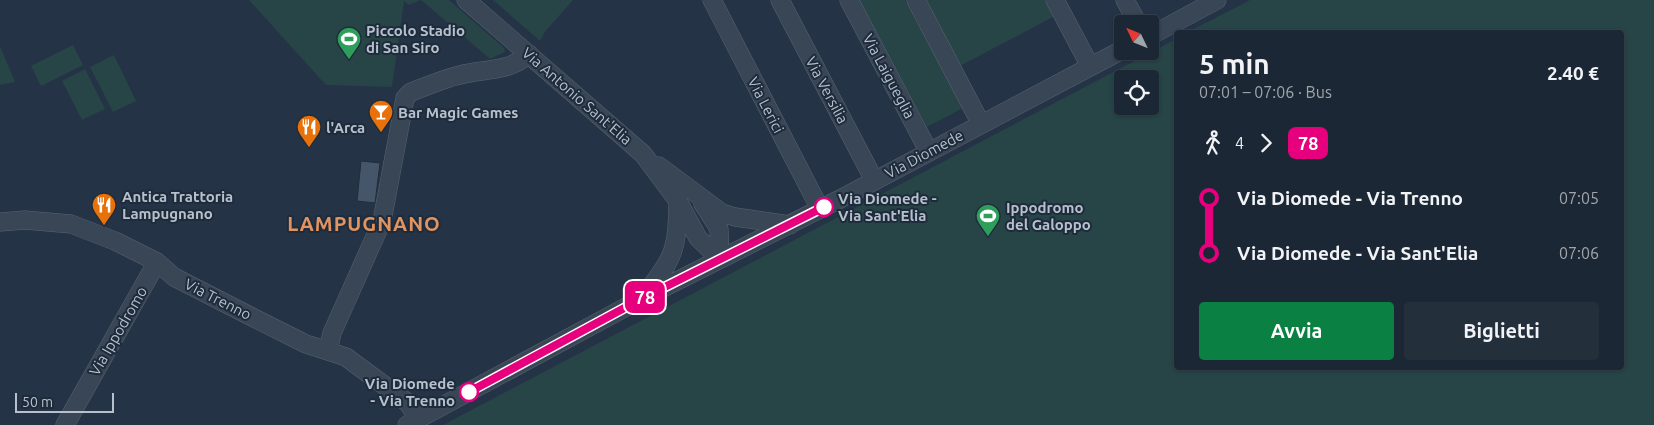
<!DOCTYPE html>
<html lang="it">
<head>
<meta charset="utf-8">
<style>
  :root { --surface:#1b2734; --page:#242f3c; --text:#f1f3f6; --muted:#a0a5ac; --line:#39444f; --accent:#0b8043 }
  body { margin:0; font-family:Ubuntu,sans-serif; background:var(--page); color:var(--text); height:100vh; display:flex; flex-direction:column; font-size:19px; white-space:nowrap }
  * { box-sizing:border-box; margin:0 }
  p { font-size:16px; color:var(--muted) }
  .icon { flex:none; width:28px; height:28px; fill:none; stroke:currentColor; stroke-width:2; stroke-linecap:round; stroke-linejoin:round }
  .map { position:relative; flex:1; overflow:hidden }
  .drawer { position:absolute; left:1174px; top:30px; width:450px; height:340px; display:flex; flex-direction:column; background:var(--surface); border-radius:5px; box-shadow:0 1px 4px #0004,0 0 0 1px var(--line) }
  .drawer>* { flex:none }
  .badge { padding:0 10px; border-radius:8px; font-size:18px; line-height:32px }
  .needle { width:32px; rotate:313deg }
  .buttons { position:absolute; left:1114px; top:15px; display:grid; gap:10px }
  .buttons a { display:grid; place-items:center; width:45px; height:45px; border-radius:5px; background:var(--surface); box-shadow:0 1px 4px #0004,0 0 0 1px var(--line); font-size:25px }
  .scale { position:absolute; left:15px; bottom:12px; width:99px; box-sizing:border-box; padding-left:5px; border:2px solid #b7c1ce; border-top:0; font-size:14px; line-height:18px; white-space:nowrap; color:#b7c1ce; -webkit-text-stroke:4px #1e2b3b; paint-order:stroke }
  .map>.badge { position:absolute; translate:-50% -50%; box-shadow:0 0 0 2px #fff }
  .legs { display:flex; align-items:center; gap:8px; height:55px; padding:0 25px; font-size:16px }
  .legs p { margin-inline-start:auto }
  .overview { display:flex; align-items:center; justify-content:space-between; height:85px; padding:0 25px }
  h1 { font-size:28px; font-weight:700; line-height:38px }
  .action { display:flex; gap:10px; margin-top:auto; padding:10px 25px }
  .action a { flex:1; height:58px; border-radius:5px; background:var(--accent); color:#fff; font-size:20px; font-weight:700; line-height:58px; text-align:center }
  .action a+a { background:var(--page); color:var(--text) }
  ul { padding:0 25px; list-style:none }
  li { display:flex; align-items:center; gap:18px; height:55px; font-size:19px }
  li i { display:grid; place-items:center; width:8px; height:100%; margin:0 6px; background:currentColor }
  li i::after { content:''; width:12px; height:12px; margin:-6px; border:4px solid; border-radius:50%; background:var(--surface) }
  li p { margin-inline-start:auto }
  li:first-child i { background:linear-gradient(#0000 50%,currentColor 0) }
  li:last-child i { background:linear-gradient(currentColor 50%,#0000 0) }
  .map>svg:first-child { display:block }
</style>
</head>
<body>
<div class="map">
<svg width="1654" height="425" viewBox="0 0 1654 425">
  <rect width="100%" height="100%" fill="#243446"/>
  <path fill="#274447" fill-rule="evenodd" d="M 249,0 L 449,0 L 504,48 L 505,52 L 490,59 L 421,0 L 409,5 L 404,1 L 392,87 L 326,85 Z
    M 493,0 L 573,0 L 544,33 L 540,41 Z
    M 859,0 L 905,0 L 963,108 L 927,127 Z
    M 920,0 L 1045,0 L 1053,17 L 956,68 Z
    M 1250,0 L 1654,0 L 1654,425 L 443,425 L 1176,39 L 1176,368 L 1621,368 L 1621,32 L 1188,32 ZM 1122,79 L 1150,79 L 1150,106 L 1122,106 Z
    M 73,45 L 83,65 L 41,86 L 31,66 Z
    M 0,46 L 15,82 L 0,85 Z
    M 114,55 L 136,101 L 113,112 L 90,67 Z
    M 85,69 L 105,109 L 82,120 L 62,81 Z"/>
  <path fill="#46566a" stroke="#202d3c" d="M 361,161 L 380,163 L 375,203 L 357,201 Z"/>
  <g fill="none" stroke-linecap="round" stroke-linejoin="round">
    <defs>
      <path id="minor" d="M 466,0 L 643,154 L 678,201 L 698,238 L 720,259
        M 712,0 L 820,209
        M 780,0 L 874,180
        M 849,0 L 929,152
        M 916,0 L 981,124
        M 1055,0 L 1090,66
        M 1125,0 L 1138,24
        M 1150,36 L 1217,0
        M 659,166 L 722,213 L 735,217 L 790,225
        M 703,204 L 719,229 L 720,259
        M 0,222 L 25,220 L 71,224 L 115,241 L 157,262 L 174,277 L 254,318 L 306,344 L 346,357 L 408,403 L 418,419
        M 645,294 C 675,257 677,249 678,202
        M 328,351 L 332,333 L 382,221 L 405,98 L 411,92 C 427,86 443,79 460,75 C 485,68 508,73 529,54
        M 65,425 L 157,262
        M 407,425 L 641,299 L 844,197 L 1122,50"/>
    </defs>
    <use href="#minor" stroke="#586472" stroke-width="19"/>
    <use href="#minor" stroke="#394655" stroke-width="18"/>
  </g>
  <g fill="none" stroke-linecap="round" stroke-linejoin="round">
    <defs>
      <path id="line-1" d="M 469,392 L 641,299 L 824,207"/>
    </defs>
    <use href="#line-1" stroke="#fff" stroke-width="11"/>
    <use href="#line-1" stroke="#e6007e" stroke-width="8"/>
  </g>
  <defs>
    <symbol id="stadium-pin" viewBox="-11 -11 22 30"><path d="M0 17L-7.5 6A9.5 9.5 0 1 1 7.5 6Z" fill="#2e9e5b" stroke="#1e2b3b"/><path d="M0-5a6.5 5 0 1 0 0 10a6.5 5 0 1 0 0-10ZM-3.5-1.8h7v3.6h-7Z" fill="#fff"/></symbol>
    <symbol id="bar-pin" viewBox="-11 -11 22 30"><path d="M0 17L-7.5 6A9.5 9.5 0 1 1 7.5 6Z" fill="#e8710a" stroke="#1e2b3b"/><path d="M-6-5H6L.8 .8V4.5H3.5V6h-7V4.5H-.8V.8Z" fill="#fff"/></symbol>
    <symbol id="restaurant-pin" viewBox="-11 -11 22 30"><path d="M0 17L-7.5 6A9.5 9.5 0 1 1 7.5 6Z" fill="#e8710a" stroke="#1e2b3b"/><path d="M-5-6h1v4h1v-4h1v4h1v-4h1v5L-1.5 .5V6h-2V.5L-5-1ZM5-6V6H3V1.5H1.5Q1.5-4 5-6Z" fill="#fff"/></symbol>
  </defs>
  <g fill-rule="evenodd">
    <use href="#stadium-pin" x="335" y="25" width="28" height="38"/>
    <use href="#bar-pin" x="367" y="98" width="28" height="38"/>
    <use href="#restaurant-pin" x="295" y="113" width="28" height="38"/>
    <use href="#restaurant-pin" x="90" y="191" width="28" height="38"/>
    <use href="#stadium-pin" x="974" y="202" width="28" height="38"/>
  </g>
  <g fill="#fff" stroke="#e6007e" stroke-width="2.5">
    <circle cx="824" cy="207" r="9"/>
    <circle cx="469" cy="392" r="9"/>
  </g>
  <g text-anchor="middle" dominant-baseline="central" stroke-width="4" stroke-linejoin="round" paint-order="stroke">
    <g font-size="15" font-weight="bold" fill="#b7c1ce" stroke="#1e2b3b" text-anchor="start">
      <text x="366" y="30">Piccolo Stadio<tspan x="366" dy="17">di San Siro</tspan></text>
      <text x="398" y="112">Bar Magic Games</text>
      <text x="326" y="127">l'Arca</text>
      <text x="122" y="196">Antica Trattoria<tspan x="122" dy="17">Lampugnano</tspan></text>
      <text x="1006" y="207">Ippodromo<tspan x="1006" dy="17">del Galoppo</tspan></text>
    </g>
    <g font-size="15" fill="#b7c1ce" stroke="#1e2b3b">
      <text transform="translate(889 76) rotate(62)">Via Laigueglia</text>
      <text transform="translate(827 90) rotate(62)">Via Versilia</text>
      <text transform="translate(577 96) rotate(41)">Via Antonio Sant'Elia</text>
      <text transform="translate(766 105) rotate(63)">Via Lerici</text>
      <text transform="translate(924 154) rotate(-28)">Via Diomede</text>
      <text transform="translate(218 299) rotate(27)">Via Trenno</text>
      <text transform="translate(118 331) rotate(-60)">Via Ippodromo</text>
    </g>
    <g font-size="15" font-weight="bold" fill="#b7c1ce" stroke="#1e2b3b" text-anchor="start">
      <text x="838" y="198">Via Diomede -<tspan x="838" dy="17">Via Sant'Elia</tspan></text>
      <text x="455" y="383" text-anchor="end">Via Diomede<tspan x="455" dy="17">- Via Trenno</tspan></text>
    </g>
    <g font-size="20" font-weight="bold" letter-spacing="1" fill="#e19360" stroke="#1e2b3b">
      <text x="364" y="223">LAMPUGNANO</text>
    </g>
  </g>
</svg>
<div class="buttons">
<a><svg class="needle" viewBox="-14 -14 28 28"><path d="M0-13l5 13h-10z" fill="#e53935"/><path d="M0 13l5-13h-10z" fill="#a0a5ac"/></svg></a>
<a><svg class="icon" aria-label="locate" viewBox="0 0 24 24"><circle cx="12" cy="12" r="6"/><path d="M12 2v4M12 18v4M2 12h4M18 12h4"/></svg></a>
</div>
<div class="scale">50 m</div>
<b class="badge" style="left:645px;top:297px;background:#e6007e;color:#fff">78</b>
<section class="drawer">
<div class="overview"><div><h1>5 min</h1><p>07:01 – 07:06 · Bus</p></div><b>2.40 €</b></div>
<div class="legs"><svg class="icon" aria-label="walk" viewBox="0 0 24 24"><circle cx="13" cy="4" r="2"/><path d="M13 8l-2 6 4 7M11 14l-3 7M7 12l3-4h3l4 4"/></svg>4<svg class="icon" aria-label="forward" viewBox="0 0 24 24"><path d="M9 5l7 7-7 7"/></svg><b class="badge" style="background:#e6007e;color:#fff">78</b></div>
<ul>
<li><i style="color:#e6007e"></i><b>Via Diomede - Via Trenno</b><p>07:05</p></li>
<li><i style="color:#e6007e"></i><b>Via Diomede - Via Sant'Elia</b><p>07:06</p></li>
</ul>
<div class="action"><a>Avvia</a><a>Biglietti</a></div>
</section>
</div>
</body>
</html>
